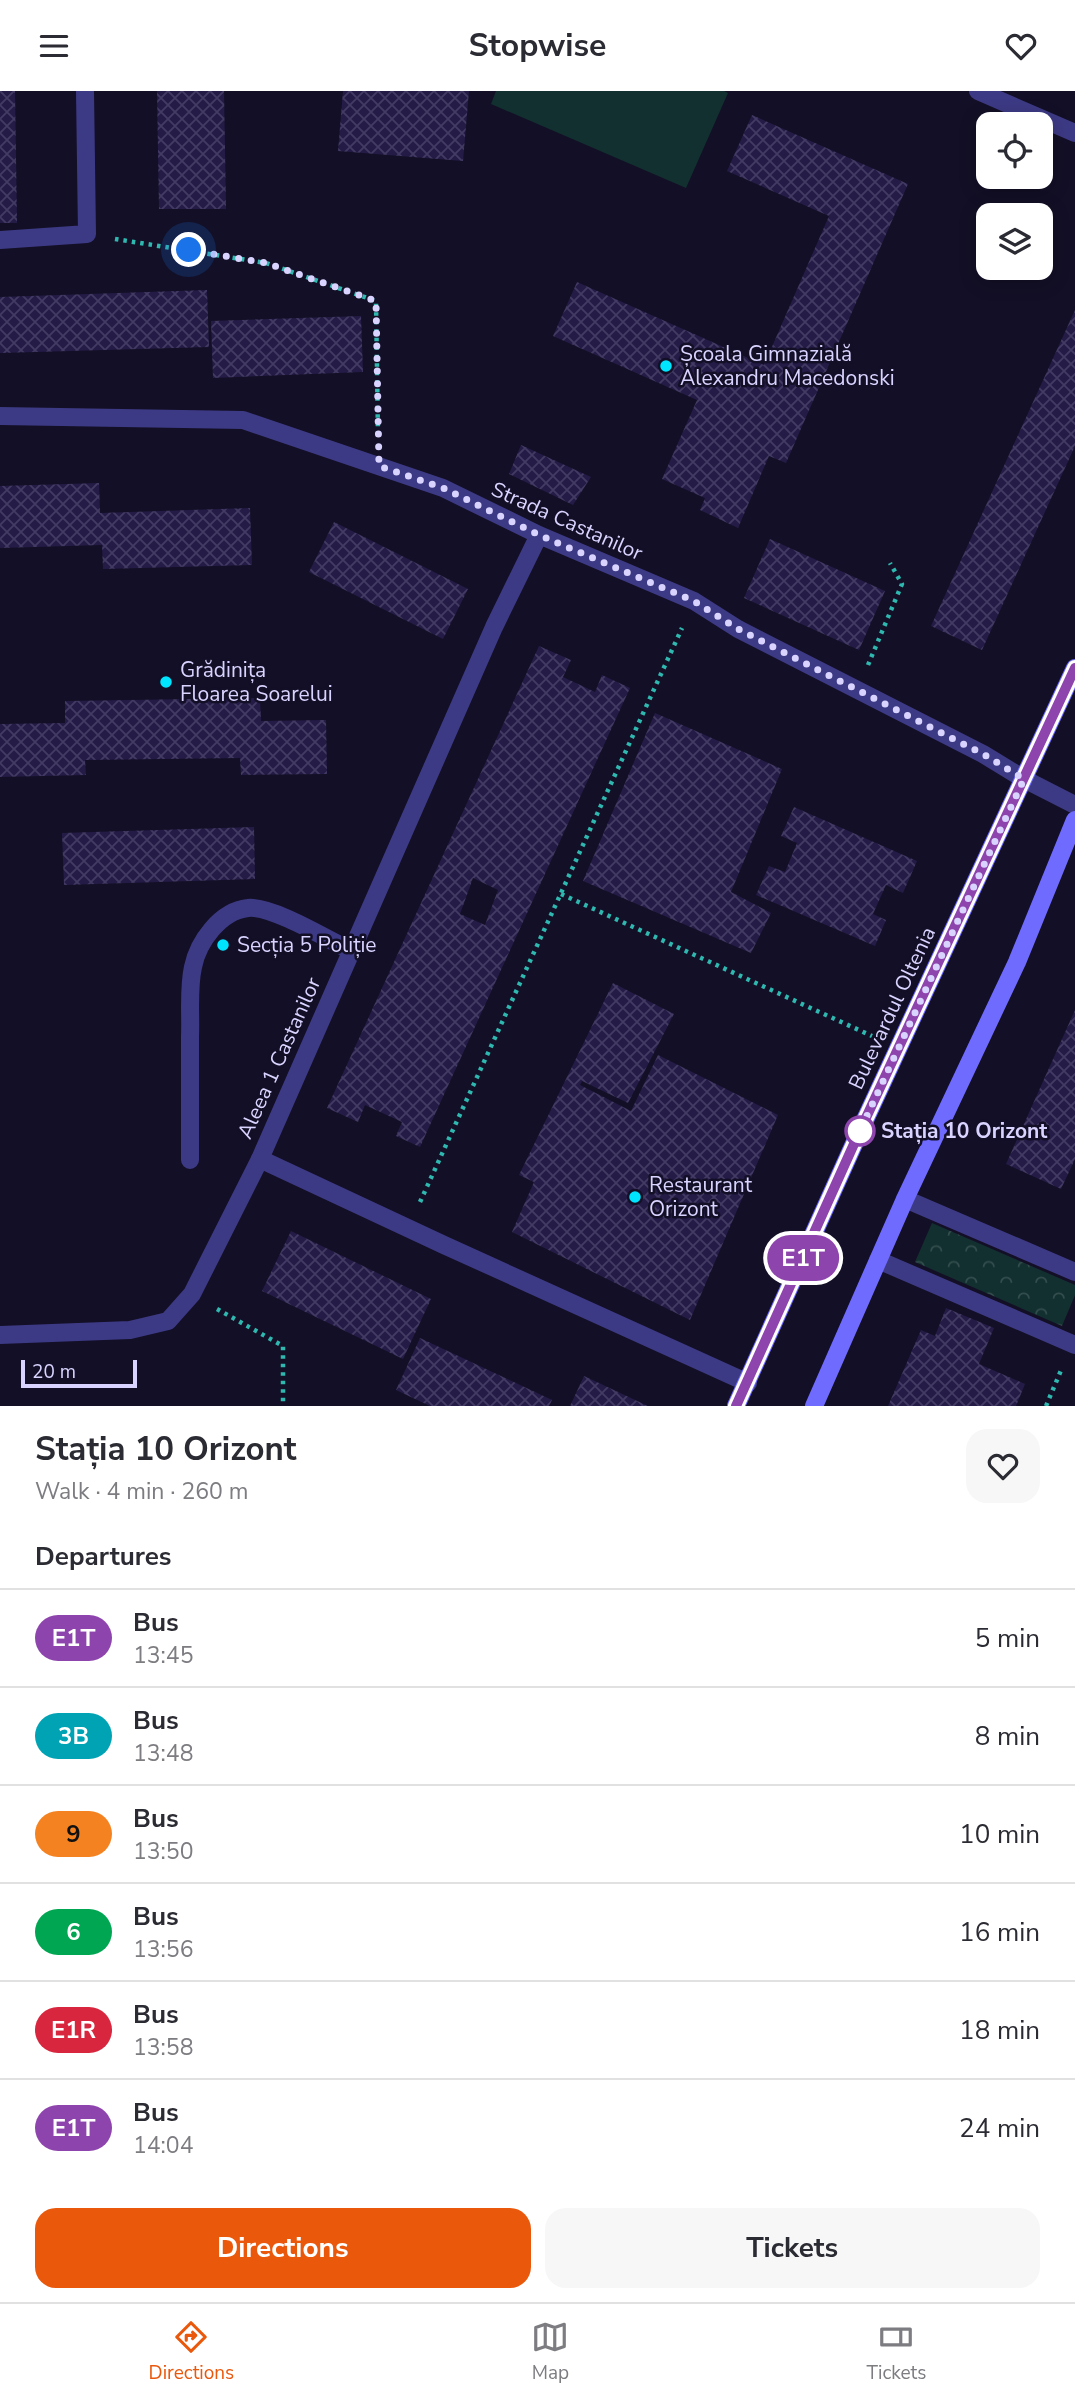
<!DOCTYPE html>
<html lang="en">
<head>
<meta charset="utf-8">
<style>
  :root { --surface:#fff; --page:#f7f7f7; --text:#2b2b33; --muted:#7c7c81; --line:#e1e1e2; --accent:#ea580c }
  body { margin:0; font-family:"Nunito Sans",sans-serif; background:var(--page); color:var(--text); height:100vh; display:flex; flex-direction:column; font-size:26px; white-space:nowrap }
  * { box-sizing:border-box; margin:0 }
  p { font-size:23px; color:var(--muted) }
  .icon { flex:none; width:38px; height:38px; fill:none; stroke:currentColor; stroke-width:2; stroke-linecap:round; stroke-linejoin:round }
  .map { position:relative; height:1315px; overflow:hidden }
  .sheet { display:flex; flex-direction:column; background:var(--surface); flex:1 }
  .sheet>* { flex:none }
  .badge { padding:0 14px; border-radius:23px; font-size:24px; line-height:46px }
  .fabs { position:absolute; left:976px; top:21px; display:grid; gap:14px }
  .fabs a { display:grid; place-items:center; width:77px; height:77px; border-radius:14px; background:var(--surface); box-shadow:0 4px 18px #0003; font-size:35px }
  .scale { position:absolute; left:21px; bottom:18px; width:116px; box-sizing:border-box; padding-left:7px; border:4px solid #d9d4ff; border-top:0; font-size:19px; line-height:24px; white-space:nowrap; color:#d9d4ff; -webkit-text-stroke:5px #130f26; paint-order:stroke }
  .you { position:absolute; width:35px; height:35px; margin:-18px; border:5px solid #fff; border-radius:50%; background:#1a73e8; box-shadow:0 0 0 10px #1a73e833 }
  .map>.badge { position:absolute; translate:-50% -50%; box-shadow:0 0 0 4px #fff }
  h2 { padding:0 35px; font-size:26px; line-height:63px }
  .round { display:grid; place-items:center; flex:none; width:74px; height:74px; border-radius:21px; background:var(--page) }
  .overview { display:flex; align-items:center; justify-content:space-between; height:119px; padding:0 35px }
  h1 { font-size:33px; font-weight:700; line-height:52px }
  .primary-button { display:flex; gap:14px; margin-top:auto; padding:14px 35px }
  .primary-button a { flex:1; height:80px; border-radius:21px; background:var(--accent); color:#fff; font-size:28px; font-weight:700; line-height:80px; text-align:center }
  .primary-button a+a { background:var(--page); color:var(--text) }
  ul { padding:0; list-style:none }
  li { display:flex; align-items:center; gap:21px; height:98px; padding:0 35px; border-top:2px solid var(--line) }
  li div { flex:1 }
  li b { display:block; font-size:26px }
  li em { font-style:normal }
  li .badge { min-width:77px; font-weight:700; text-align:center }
  header { display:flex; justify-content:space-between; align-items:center; height:91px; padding:0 35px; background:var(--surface); font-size:32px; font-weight:700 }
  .menu { display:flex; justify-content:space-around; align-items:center; height:98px; border-top:2px solid var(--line); background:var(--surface); font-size:19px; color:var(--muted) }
  .menu a { display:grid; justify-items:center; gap:4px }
  .menu .current { color:var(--accent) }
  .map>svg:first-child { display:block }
</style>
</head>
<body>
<header><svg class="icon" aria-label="menu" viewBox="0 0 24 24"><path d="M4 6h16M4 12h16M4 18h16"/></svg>Stopwise<svg class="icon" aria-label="heart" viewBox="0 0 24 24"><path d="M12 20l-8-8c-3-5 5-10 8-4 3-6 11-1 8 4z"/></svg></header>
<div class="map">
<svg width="1075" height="1315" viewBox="0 0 1075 1315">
  <defs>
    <pattern id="park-crowns" width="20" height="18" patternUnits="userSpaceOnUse" patternTransform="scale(1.75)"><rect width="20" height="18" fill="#12302f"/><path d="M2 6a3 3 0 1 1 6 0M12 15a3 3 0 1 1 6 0" fill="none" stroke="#344d4e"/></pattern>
    <pattern id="building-cross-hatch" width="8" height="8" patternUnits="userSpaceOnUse" patternTransform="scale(1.75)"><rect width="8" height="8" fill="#241b47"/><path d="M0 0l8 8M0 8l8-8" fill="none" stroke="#433b63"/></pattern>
  </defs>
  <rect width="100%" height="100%" fill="#130f26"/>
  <path fill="url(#park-crowns)" d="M 932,1132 L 1075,1194 L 1075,1204 L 1062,1235 L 915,1171 Z"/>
  <path fill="#12302f" d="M 496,0 L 724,0 L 728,2 L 686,97 L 491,13 Z"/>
  <path fill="url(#building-cross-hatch)" fill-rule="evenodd" d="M 0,0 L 15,0 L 17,132 L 0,132 Z
    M 157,0 L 224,0 L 226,118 L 159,118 Z
    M 343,0 L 469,0 L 463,70 L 338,60 Z
    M 752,24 L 908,93 L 786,372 L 769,365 L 738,437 L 700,419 L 705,407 L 662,388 L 697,309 L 553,245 L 577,191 L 764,274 L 829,125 L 727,80 Z
    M 207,199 L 209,256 L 0,262 L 0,206 Z
    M 1075,219 L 1075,355 L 982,559 L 931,535 Z
    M 361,225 L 363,281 L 213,287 L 211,230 Z
    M 521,354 L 591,386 L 573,414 L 509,383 Z
    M 99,392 L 100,422 L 250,417 L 252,474 L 103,478 L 102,454 L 0,457 L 0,395 Z
    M 334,431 L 468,498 L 443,548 L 309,481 Z
    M 770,448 L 885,500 L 859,559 L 744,507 Z
    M 539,555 L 571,569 L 563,586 L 595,601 L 602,584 L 630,597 L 420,1056 L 396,1045 L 402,1031 L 365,1014 L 358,1031 L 327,1017 ZM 473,787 L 498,799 L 485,834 L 460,823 Z
    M 260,607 L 261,630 L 326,629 L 327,683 L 241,684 L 240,667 L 85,669 L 86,684 L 0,686 L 0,633 L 65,632 L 65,610 Z
    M 655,622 L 782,678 L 731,801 L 771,822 L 751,862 L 583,790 Z
    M 794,716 L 917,770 L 903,802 L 886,794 L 873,823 L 886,829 L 875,855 L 756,804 L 769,775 L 785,781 L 797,752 L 781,745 Z
    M 254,736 L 255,788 L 64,794 L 62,742 Z
    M 613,892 L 674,923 L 628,1012 L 582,990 L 580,994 L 631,1020 L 658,964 L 778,1024 L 690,1229 L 512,1141 L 534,1091 L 519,1084 Z
    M 1075,919 L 1075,1068 L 1061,1098 L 1006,1073 Z
    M 291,1140 L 431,1208 L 403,1268 L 262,1200 Z
    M 946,1217 L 994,1237 L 979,1273 L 1025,1293 L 1016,1315 L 888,1315 L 921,1239 L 935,1245 Z
    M 420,1247 L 552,1309 L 549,1315 L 430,1315 L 396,1299 Z
    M 584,1285 L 648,1315 L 570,1315 Z"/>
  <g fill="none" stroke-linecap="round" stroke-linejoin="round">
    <path stroke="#2fb8b0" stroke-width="4.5" stroke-dasharray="3.5 5" stroke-linecap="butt" d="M 115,148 L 266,172 L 376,210 L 378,345
      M 868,574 L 902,493 L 890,472
      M 561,803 L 872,945
      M 420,1111 L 682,537
      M 217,1218 L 283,1255 L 283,1315
      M 1046,1315 L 1062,1277"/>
    <path stroke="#3d3a85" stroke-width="18" d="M 978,0 L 1075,42
      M 260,1068 L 444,1154 L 748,1292
      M 190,1069 C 190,1028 190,987 190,946 C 191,923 188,898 193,876 C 198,851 220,820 248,817 C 271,814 329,849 351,860"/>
    <path stroke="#3d3a85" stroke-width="18" d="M 0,149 L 87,143 L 85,0
      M 0,325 L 243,329 L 443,397 L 539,444 L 694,510 L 738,538 L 983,663 L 1024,688 L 1075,714
      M 905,1108 L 1075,1181
      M 878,1169 L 1075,1254
      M 0,1244 L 130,1239 L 168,1230 L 192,1203 L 260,1068 L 494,536 L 539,444"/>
    <path stroke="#6f6bff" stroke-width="18" d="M 736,1315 L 858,1044 L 1075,577
      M 814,1315 L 905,1108 L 1017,871 L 1075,729"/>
  </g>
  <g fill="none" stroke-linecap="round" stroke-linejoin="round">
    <defs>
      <path id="line" d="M 736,1315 L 858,1044 L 1075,577"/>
    </defs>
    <use href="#line" stroke="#fff" stroke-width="16"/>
    <use href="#line" stroke="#8e44ad" stroke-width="10"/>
    <path stroke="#d9d4ff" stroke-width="7" stroke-dasharray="0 12.6" d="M 189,159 L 266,172 L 376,210 L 379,375 L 443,397 L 539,444 L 694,510 L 738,538 L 983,663 L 1024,688 L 858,1044 L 860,1040"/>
  </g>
  <g fill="#00e5ff" stroke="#130f26" stroke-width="2.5">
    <circle cx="666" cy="275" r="7"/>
    <circle cx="166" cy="591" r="7"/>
    <circle cx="223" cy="854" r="7"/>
    <circle cx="635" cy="1106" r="7"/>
  </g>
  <circle fill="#fff" stroke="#8e44ad" stroke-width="3.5" cx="860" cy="1040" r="14"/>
  <g text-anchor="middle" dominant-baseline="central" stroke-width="5" stroke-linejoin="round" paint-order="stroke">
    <g font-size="21" fill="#d9d4ff" stroke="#130f26" text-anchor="start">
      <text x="680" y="263">Școala Gimnazială<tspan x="680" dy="24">Alexandru Macedonski</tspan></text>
      <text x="180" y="579">Grădinița<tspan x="180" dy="24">Floarea Soarelui</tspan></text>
      <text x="237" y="854">Secția 5 Poliție</text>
      <text x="649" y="1094">Restaurant<tspan x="649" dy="24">Orizont</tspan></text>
    </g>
    <g font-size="21" fill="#d9d4ff" stroke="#130f26">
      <text transform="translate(567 430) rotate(24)">Strada Castanilor</text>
      <text transform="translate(892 917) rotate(-65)">Bulevardul Oltenia</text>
      <text transform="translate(279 967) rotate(-66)">Aleea 1 Castanilor</text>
    </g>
    <g font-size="21" font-weight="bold" fill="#d9d4ff" stroke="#130f26" text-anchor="start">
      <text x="881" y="1040">Stația 10 Orizont</text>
    </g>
  </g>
</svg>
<div class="fabs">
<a><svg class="icon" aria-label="locate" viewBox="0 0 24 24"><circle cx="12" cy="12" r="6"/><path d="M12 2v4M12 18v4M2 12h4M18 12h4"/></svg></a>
<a><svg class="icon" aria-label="layers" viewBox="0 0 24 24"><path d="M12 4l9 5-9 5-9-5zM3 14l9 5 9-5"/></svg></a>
</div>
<div class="scale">20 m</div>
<div class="you" style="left:189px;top:159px"></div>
<b class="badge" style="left:803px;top:1167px;background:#8e44ad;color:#fff">E1T</b>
</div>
<section class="sheet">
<div class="overview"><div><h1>Stația 10 Orizont</h1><p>Walk · 4 min · 260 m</p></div><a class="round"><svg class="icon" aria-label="heart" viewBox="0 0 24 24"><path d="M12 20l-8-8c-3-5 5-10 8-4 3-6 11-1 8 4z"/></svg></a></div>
<h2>Departures</h2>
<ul>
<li><span class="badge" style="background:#8e44ad;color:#fff">E1T</span><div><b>Bus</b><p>13:45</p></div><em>5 min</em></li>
<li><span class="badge" style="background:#00a3b4;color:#fff">3B</span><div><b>Bus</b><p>13:48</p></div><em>8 min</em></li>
<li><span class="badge" style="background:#f58220;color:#111">9</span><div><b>Bus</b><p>13:50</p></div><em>10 min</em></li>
<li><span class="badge" style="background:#00a651;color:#fff">6</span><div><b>Bus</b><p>13:56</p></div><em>16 min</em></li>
<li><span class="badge" style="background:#d7263d;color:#fff">E1R</span><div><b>Bus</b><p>13:58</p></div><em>18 min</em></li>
<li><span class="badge" style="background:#8e44ad;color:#fff">E1T</span><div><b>Bus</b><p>14:04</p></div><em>24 min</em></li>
</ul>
<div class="primary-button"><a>Directions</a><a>Tickets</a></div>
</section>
<nav class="menu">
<a class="current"><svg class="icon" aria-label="directions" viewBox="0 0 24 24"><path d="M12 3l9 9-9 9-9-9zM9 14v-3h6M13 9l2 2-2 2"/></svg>Directions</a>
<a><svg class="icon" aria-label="map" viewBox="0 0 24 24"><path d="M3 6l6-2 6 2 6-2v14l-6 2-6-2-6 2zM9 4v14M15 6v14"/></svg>Map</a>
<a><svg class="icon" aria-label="tickets" viewBox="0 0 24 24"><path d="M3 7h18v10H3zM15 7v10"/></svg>Tickets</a>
</nav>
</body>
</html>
